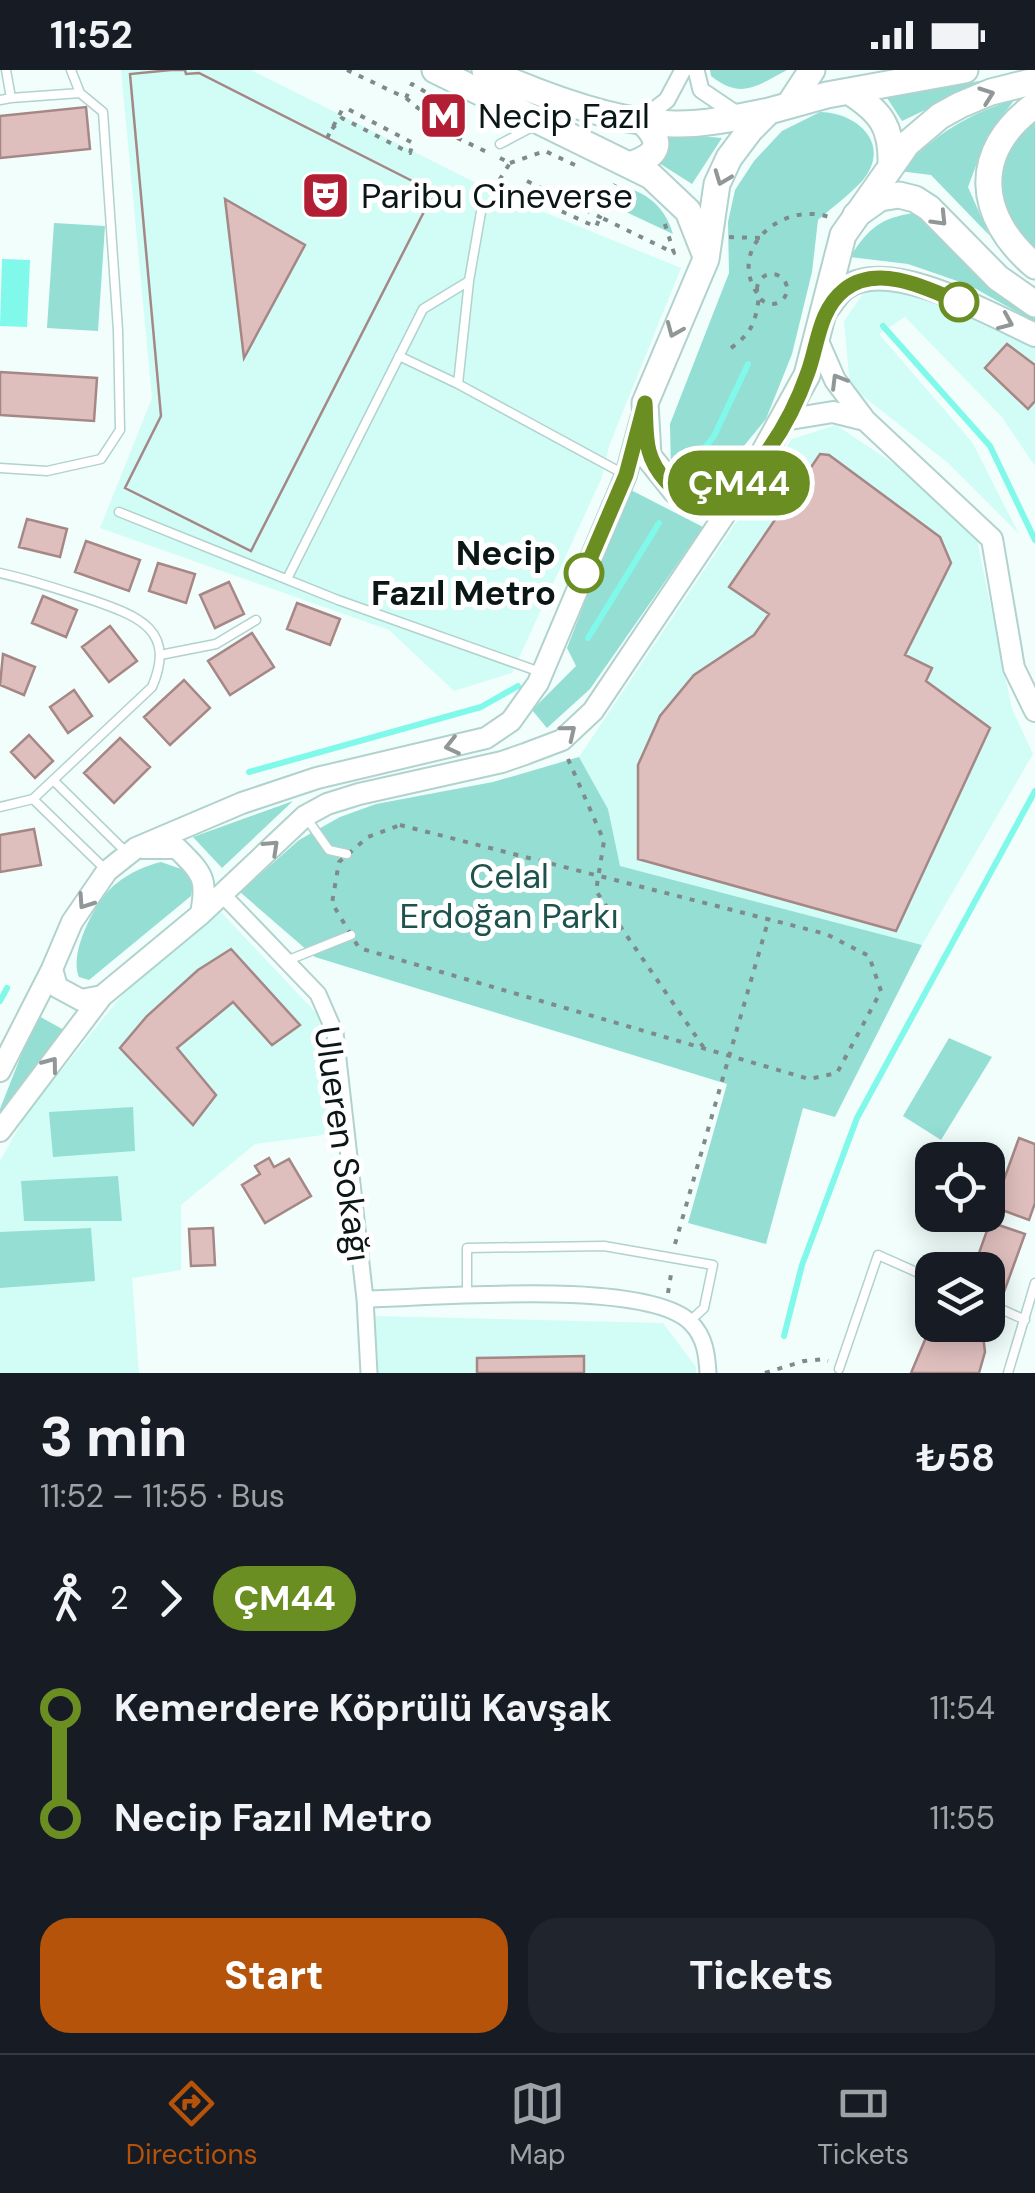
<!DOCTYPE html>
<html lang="en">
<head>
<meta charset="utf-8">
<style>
  :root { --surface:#171b24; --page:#20242c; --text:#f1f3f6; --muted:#9ea1a6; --line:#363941; --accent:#b45309 }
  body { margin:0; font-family:"DM Sans",sans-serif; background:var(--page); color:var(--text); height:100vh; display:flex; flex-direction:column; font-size:38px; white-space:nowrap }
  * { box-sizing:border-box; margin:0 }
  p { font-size:32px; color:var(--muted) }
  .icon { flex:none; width:55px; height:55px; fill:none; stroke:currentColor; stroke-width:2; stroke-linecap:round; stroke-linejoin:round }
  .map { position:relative; height:1303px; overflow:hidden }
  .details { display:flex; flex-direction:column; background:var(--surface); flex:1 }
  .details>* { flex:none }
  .badge { padding:0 20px; border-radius:32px; font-size:35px; line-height:65px }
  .tools { position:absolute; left:915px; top:1072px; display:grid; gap:20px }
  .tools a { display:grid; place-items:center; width:90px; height:90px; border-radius:20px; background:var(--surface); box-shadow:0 5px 25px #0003; font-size:50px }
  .map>.badge { position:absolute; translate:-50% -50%; box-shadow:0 0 0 5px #fff }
  .legs { display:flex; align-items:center; gap:15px; height:110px; padding:0 40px; font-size:32px }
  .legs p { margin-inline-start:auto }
  .head { display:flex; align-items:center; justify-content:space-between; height:170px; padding:0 40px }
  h1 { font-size:55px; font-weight:800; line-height:75px }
  .primary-button { display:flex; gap:20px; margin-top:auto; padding:20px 40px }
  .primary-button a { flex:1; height:115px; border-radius:30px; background:var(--accent); color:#fff; font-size:40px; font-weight:800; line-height:115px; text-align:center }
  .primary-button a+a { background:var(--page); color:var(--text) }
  ul { padding:0 40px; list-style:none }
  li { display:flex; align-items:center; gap:35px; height:110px; font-size:38px }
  li i { display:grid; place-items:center; width:15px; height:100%; margin:0 12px; background:currentColor }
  li i::after { content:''; width:25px; height:25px; margin:-12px; border:8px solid; border-radius:50%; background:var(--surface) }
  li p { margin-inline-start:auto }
  li:first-child i { background:linear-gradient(#0000 50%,currentColor 0) }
  li:last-child i { background:linear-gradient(currentColor 50%,#0000 0) }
  .status { display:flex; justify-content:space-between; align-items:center; height:70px; padding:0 50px; background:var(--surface); direction:ltr }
  .status svg { height:28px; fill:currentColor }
  .dock { display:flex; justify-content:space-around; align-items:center; height:140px; border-top:2px solid var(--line); background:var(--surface); font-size:28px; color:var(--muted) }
  .dock a { display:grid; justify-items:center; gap:5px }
  .dock .on { color:var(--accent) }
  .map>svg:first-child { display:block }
</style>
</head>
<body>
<div class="status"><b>11:52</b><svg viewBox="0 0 49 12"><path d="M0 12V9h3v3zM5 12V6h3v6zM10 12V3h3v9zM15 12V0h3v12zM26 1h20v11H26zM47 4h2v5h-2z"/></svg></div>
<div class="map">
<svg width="1035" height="1303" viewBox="0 0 1035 1303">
  <rect width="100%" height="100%" fill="#f1fefc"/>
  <path fill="#d1fdf6" d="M 121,0 L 251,0 L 492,121 L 681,198 L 609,376 L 602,407 L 512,603 L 454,621 L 389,560 L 100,458 L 152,328 Z
    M 911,214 L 1035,270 L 1035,396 L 1001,346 L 905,247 L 879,264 L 972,372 L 1019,464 L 948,393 L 850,316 L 844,251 L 864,222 Z
    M 836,355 L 972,446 L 1012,639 L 1033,684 L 922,875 L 619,796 L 608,739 L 579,687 L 792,369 Z
    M 221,842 L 319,946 L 330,1064 L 255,1074 L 181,1135 L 181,1200 L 132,1208 L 139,1303 L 0,1303 L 0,1091 L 27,1043 L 127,919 Z
    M 375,1246 L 663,1253 L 696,1297 L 696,1303 L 375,1303 Z"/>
  <path fill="#94ded4" d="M 710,0 L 787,0 C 756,16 742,30 711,6 Z
    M 990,9 L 902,51 L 887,28 Z
    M 1015,29 L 987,66 L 968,117 L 989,165 L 931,105 L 899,101 C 940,62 962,47 1015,29 Z
    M 820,42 C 851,42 887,67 869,101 C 861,117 831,138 818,150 L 812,202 L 792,284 L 766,349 L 724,400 L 707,410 L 690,408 L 671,400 L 670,354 L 729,203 L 728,152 L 735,120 L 754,91 L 782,61 Z
    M 1035,48 L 1035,178 C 981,126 985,101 1035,48 Z
    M 667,63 L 722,68 L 692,114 L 659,93 L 668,79 Z
    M 617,116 C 645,120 665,136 673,164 L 609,134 Z
    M 914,143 C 956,169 989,209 1026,243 L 1035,247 L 1035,252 L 969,215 L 908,194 L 850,187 C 869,158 880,148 914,143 Z
    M 54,153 L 105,156 L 98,261 L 47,258 Z
    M 629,419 L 703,457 L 590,619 L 547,658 L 532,640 L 576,596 L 567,578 Z
    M 579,687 L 608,739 L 620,796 L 922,875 L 835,1047 L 803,1038 L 766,1174 L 688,1153 L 727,1014 L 315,887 L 240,822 L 299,770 L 340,747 L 376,734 L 493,712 Z
    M 293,731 L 222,798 L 193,767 Z
    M 161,792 L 187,801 L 194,809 L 191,826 L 89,910 L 79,907 C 68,883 97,827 117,813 C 131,802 145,796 161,792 Z
    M 37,945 L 64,960 L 0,1043 L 0,1039 Z
    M 949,968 L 992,987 L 941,1070 L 903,1046 Z
    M 133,1037 L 135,1081 L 53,1087 L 49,1042 Z
    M 118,1106 L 122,1151 L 24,1151 L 21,1111 Z
    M 91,1158 L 95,1211 L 0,1218 L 0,1162 Z"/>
  <path fill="#80f8ea" d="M 2,189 L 30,190 L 27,257 L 0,256 Z"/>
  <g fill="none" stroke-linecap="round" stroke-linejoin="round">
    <path stroke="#80f8ea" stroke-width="6" d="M 883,256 L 990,376 L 1035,470
      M 691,395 L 714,366 L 748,294
      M 588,568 L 659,453
      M 249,702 L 481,637 L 518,616
      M 0,931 L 7,918
      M 784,1266 L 802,1195 L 857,1048 L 1035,721"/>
  </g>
  <path fill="#dfbfbe" stroke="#a58786" stroke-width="2.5" fill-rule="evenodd" d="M 171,0 L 185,0 L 186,4 L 199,3 L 434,122 L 251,481 L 125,418 L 161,346 L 130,4 ZM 225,129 L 305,175 L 244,288 Z
    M 171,0 L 185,0 L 186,4 L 199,3 L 434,122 L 251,481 L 125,418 L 161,346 L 130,4 Z
    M 86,37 L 90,79 L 0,88 L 0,46 Z
    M 1007,274 L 1035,295 L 1035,331 L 1028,339 L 985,298 Z
    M 0,302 L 97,308 L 94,351 L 0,345 Z
    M 820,384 L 829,385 L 940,467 L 951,493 L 905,585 L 932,598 L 926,611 L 990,658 L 896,861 L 638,789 L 638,695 L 660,646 L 694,605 L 754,565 L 769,544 L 729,517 Z
    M 27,449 L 67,459 L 60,487 L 19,477 Z
    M 86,471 L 140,490 L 129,521 L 75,502 Z
    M 158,493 L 195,504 L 186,533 L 149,521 Z
    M 229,512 L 244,544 L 215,558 L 200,525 Z
    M 43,526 L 77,540 L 66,567 L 32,553 Z
    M 297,533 L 340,549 L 330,575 L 287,559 Z
    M 110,556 L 137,591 L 109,612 L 82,577 Z
    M 252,563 L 274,597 L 230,625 L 208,591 Z
    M 3,584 L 35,597 L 24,625 L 0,615 Z
    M 184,610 L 210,638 L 170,675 L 144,647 Z
    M 74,620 L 92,646 L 68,663 L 50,637 Z
    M 29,665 L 53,691 L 35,708 L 11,682 Z
    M 120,668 L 150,697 L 114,733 L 84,703 Z
    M 34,759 L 41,795 L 0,802 L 0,765 Z
    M 231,879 L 300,955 L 272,975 L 233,932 L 177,978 L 216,1025 L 193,1055 L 120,978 L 147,946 L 198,900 Z
    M 1019,1068 L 1035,1074 L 1035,1133 L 1029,1150 L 994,1137 Z
    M 269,1088 L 274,1097 L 289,1089 L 311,1126 L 265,1153 L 242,1115 L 260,1104 L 255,1096 Z
    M 990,1152 L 1025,1164 L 1000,1233 L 988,1229 L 988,1200 L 973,1200 Z
    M 213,1158 L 215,1195 L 191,1196 L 189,1159 Z
    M 936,1255 L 958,1255 L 983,1265 L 985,1282 L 979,1303 L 911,1303 L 930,1258 Z
    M 584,1286 L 584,1303 L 477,1303 L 477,1288 Z"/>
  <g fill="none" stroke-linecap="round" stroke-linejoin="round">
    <defs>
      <path id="service" d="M 11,28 L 80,23
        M 0,30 L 11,28 L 6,0
        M 500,74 L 536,55
        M 469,211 L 481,142
        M 399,286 L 458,314
        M 0,398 L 47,401 L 101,389 L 120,360 L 118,260 L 103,42 L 80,23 L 71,0
        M 119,442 L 338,530 L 540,602
        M 0,503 C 32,510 61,520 92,530 C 138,546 177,560 152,617 L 33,729 L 0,737
        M 287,509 L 423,239 L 469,211 L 458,314 L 622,403
        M 160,585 L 216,574 L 256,550
        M 53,710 L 128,784
        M 33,729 L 105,799
        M 305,746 L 329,780 L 347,784
        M 286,891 L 351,865
        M 467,1227 L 467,1178 L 604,1176 L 713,1195 L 704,1238 L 690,1251
        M 988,1233 L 1025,1250
        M 839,1299 L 878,1185 L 932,1209
        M 1008,1303 L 1035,1213"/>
      <path id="minor" d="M 696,0 L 701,20 L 738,45
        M 641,50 L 667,30 L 683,0
        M 222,824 L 318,924 L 335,963 L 365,1229 L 369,1303
        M 365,1229 C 431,1228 647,1208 691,1253 C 705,1267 707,1285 708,1303"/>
      <path id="tertiary" d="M 817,269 L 835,310 L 865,350 L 992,469 L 1014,598 L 1035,641
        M 784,350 L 833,342 L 865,350
        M 143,778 L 177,778 C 202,803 208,808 201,843
        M 52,899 L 57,917 L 81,930 L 102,926
        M 0,1001 L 52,899 L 72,852 L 107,801 L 136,778 L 242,733 L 317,708 L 486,668 L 511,651 L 538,613 L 626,405 L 641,349
        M 0,1061 L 102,926 L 201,844 L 305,746 L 327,734 L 359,724 L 502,692 L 525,684 L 562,670 L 593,641 L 750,407"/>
      <path id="secondary" d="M 825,242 C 831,235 837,224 845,218 C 889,186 992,245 1035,265"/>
      <path id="primary" d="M 435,0 L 651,106 L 688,141 L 705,184
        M 485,0 C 539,24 618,55 678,54 C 709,54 739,47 769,41
        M 965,0 L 827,25 L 769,41 L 750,60 L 729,88 L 717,114 L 706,189 L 645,333 L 648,386 L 676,421 L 694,426 L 717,424 L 735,416 L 754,401 L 807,305 L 843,165 L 907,74 L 940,46 L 960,35 L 991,22 L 1035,11
        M 850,22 C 881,42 892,57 891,94
        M 629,95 C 659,86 665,72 641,50"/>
      <path id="trunk" d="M 789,35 L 812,0
        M 1035,35 C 970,82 977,147 1035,196
        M 856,145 L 880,128 L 899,125 L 915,129 L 929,138 L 998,208 L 1035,234"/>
    </defs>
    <use href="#service" stroke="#b1d2cd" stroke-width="11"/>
    <use href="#minor" stroke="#b1d2cd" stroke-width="19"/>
    <use href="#tertiary" stroke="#b1d2cd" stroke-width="24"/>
    <use href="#secondary" stroke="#b1d2cd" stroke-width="26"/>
    <use href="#primary" stroke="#b1d2cd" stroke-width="29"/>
    <use href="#trunk" stroke="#b1d2cd" stroke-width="29"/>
    <path stroke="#7f8b8a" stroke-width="4" stroke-dasharray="5 8" stroke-linecap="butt" d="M 347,0 L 406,28 L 412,14 L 434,27
      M 406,28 L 449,64 L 491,84
      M 332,59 L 342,48 L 410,83 L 413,73 L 344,37
      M 327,68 L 342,40
      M 500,88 L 510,93 L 498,112 L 596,157 L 600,147 L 674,183 L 663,148
      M 510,93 L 545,81 L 575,95
      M 527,111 L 600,147 L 615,114
      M 729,167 L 760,168
      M757 219a15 15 0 1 1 30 0a15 15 0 1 1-30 0Z
      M 731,278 C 752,263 756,251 759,226 C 725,180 781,131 829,147
      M 568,689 L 604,771 L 596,821 L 704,978
      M 400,755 L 826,864 L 869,886 L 881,921 L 837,1003 L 809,1009 L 359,878 L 332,833 L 339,792 L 368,767 Z
      M 675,1174 L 769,848
      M 668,1223 L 672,1198
      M 765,1303 L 804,1291 L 824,1289 L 828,1291"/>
    <use href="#service" stroke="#fff" stroke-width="8"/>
    <use href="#minor" stroke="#fff" stroke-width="15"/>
    <use href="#tertiary" stroke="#fff" stroke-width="20"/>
    <use href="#secondary" stroke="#fff" stroke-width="22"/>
    <use href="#primary" stroke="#fff" stroke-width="25"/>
    <use href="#trunk" stroke="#fff" stroke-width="25"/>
  </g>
  <defs><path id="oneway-chevron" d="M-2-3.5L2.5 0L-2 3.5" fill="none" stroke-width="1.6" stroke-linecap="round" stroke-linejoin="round" transform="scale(2.5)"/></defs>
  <g stroke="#919796">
    <use href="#oneway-chevron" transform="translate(987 25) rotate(-20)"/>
    <use href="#oneway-chevron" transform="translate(722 108) rotate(111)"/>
    <use href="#oneway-chevron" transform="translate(940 149) rotate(46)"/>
    <use href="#oneway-chevron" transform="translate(1006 252) rotate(23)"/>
    <use href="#oneway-chevron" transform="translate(674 260) rotate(113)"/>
    <use href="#oneway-chevron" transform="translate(838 311) rotate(-121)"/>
    <use href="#oneway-chevron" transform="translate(569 662) rotate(-39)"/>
    <use href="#oneway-chevron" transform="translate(452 676) rotate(167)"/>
    <use href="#oneway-chevron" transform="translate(272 777) rotate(-43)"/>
    <use href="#oneway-chevron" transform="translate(85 832) rotate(124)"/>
    <use href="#oneway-chevron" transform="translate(51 994) rotate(-53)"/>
  </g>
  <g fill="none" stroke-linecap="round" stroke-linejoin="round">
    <defs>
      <path id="line-1" d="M 584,503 L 626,405 L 645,333 C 647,366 643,385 666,411 C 677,424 690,427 706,425 C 755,420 793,345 808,302 C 818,274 819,240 844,220 C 877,193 927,218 959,232"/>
    </defs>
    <use href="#line-1" stroke="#fff" stroke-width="22"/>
    <use href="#line-1" stroke="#6b8e23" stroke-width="15"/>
  </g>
  <defs>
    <symbol id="metro-square" viewBox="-11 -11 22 22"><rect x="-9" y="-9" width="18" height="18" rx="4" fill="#b21f34" stroke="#fff"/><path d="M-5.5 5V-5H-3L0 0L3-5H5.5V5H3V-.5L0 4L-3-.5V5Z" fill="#fff"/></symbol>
    <symbol id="theatre-square" viewBox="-11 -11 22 22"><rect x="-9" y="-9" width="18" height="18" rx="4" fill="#b21f34" stroke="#fff"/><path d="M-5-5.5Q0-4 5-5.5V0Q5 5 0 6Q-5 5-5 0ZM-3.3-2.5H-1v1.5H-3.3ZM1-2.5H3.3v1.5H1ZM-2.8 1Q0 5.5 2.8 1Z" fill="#fff"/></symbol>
  </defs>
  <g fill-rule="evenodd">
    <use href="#metro-square" x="416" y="18" width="55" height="55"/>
    <use href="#theatre-square" x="298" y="98" width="55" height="55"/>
  </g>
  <g fill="#fff" stroke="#6b8e23" stroke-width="5">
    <circle cx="959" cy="232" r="18"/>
    <circle cx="584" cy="503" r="18"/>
  </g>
  <g text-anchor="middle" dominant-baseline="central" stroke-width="10" stroke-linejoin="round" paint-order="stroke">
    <g font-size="35" fill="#0b1716" stroke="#fff" text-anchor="start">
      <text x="478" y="46">Necip Fazıl</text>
      <text x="361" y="126">Paribu Cineverse</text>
    </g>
    <g font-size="35" font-weight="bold" fill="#0b1716" stroke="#fff" text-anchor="end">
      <text x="556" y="483">Necip<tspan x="556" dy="40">Fazıl Metro</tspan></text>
    </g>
    <g font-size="35" fill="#1e534d" stroke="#fff">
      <text x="509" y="806">Celal<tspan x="509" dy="40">Erdoğan Parkı</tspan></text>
    </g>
    <g font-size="35" fill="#0b1716" stroke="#fff">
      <text transform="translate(343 1074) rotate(82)">Ulueren Sokağı</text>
    </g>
  </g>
</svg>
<div class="tools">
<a><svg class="icon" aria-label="locate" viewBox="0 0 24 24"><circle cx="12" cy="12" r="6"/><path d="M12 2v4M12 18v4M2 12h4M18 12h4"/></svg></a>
<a><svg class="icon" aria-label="layers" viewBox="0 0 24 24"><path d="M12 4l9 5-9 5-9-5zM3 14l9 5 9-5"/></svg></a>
</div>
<b class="badge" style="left:739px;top:413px;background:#6b8e23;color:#fff">ÇM44</b>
</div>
<section class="details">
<div class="head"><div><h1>3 min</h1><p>11:52 – 11:55 · Bus</p></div><b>₺58</b></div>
<div class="legs"><svg class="icon" aria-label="walk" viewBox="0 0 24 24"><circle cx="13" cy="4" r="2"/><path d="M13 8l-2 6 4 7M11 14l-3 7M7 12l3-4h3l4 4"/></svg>2<svg class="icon" aria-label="forward" viewBox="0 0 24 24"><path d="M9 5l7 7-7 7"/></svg><b class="badge" style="background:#6b8e23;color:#fff">ÇM44</b></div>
<ul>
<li><i style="color:#6b8e23"></i><b>Kemerdere Köprülü Kavşak</b><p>11:54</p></li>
<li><i style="color:#6b8e23"></i><b>Necip Fazıl Metro</b><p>11:55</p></li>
</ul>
<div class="primary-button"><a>Start</a><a>Tickets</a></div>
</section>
<nav class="dock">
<a class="on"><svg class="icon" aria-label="directions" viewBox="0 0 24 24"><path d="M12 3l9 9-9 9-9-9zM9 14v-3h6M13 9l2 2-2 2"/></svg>Directions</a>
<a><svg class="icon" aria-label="map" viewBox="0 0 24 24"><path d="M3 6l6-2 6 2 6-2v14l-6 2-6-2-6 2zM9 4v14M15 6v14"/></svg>Map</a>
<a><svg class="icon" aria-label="tickets" viewBox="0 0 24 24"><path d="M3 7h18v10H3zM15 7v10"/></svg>Tickets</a>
</nav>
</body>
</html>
